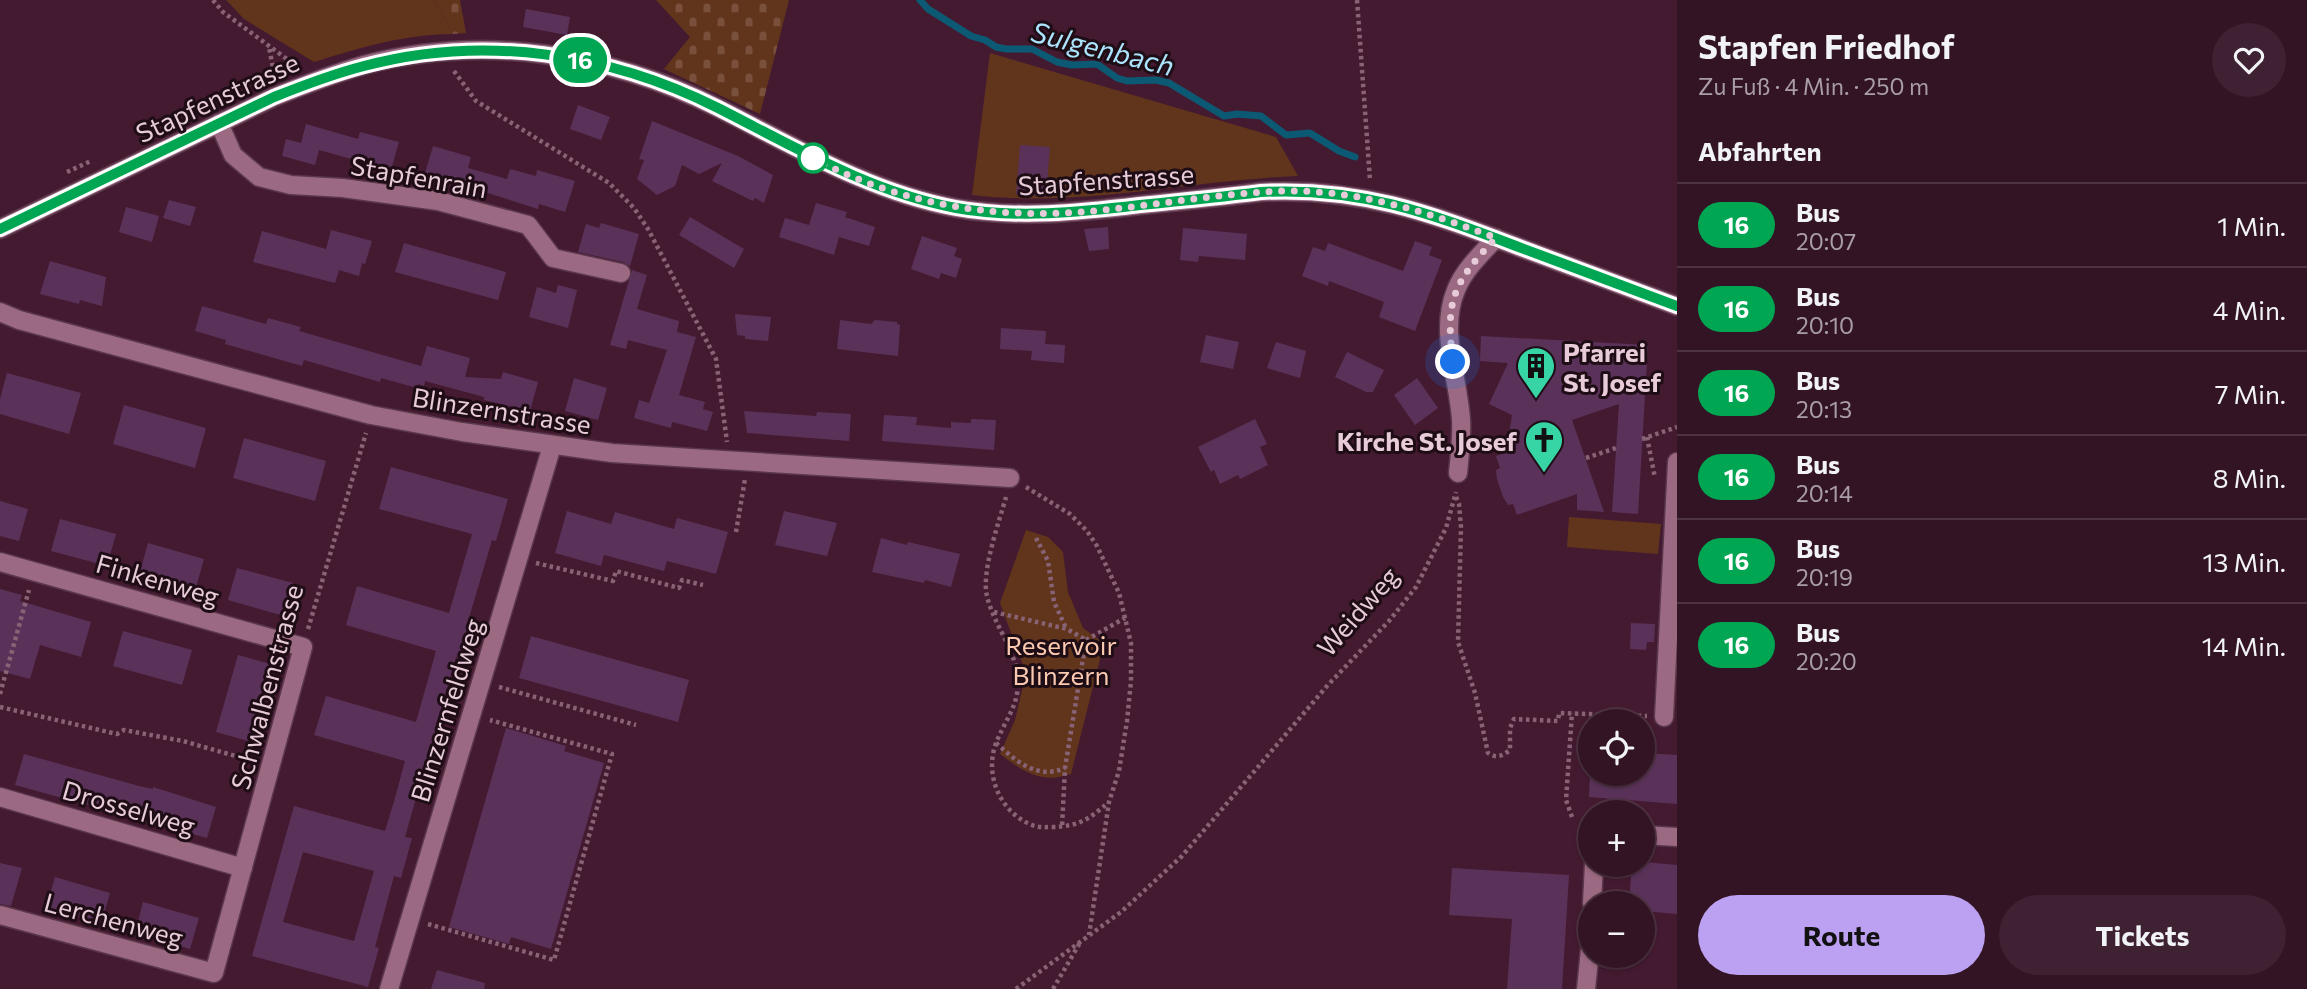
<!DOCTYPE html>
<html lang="de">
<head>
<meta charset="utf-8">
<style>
  :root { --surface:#331425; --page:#3e2132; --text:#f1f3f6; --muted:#a99ea7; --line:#4e3342; --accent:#bca0f2 }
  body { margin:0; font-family:Commissioner,sans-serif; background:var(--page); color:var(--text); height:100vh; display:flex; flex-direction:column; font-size:26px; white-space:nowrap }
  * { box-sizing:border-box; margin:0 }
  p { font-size:23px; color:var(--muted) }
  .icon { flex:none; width:38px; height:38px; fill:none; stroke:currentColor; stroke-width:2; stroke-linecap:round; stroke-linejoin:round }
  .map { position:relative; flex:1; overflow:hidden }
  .sheet { display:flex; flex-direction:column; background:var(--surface); width:630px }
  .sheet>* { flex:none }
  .badge { padding:0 14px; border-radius:23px; font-size:24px; line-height:46px }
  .controls { position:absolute; left:1578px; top:709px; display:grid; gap:14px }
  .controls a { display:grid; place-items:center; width:77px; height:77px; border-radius:50%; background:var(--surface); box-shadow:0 2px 5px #0004,0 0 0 2px var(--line); font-size:35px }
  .you { position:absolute; width:35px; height:35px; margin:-18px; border:5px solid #fff; border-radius:50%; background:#1a73e8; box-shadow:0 0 0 10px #1a73e833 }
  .map>.badge { position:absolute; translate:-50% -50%; box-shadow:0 0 0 4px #fff }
  h2 { padding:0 21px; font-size:26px; line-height:63px }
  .round { display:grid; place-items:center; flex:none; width:74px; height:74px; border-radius:37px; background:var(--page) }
  .head { display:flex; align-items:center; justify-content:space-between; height:119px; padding:0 21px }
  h1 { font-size:33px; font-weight:700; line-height:52px }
  .button { display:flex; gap:14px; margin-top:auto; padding:14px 21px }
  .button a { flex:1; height:80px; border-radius:42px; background:var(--accent); color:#111; font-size:28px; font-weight:700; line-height:80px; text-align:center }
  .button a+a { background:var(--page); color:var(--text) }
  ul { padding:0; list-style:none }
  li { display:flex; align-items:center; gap:21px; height:84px; padding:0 21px; border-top:2px solid var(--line) }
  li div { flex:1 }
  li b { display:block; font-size:26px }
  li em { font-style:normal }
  li .badge { min-width:77px; font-weight:700; text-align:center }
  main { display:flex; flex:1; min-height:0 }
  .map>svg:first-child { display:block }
</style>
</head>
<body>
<main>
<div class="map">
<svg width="1677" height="989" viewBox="0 0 1677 989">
  <defs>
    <pattern id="cemetery-stones" width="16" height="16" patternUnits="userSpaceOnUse" patternTransform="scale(1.75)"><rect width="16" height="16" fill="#61341c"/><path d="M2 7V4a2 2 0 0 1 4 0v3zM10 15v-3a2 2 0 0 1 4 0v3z" fill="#78503c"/></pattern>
  </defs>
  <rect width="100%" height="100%" fill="#441a31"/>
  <path fill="#61341c" d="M 226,0 L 434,0 L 453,34 C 405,34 359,48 314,62 L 244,19 Z
    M 990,53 L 1276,137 L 1298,176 C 1190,180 1080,208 972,195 Z
    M 1569,517 L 1661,524 L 1658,554 L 1567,547 Z
    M 1026,530 L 1048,537 L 1063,552 L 1068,592 L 1083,628 L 1104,643 L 1071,774 C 1041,784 1024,772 1000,754 L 1015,720 L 1026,673 L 1000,603 Z"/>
  <path fill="url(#cemetery-stones)" d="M 434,0 L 460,0 L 466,33 L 453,34 Z
    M 656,0 L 789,0 L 760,114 L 664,69 L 690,37 Z"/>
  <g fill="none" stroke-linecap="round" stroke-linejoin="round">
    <path stroke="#0c5974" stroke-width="7" d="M 920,0 L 928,9 L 971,36 L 985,40 L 996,47 L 1006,49 L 1032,49 L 1057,62 L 1072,65 L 1097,64 L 1117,78 L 1127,81 L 1156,80 L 1169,83 L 1224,116 L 1237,114 L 1261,116 L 1286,135 L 1310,133 L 1339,151 L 1355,157"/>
  </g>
  <path fill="#5a3259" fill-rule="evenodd" d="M 526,9 L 570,17 L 567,35 L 523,27 Z
    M 578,105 L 610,117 L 601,140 L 570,129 Z
    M 652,121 L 738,156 L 773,175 L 764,203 L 755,198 L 753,201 L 712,181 L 722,163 L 699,174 L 682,165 L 675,186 L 657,195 L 637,179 L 644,160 L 639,159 Z
    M 306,124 L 358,139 L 360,132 L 399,142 L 391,170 L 319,150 L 315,165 L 282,156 L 286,139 L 301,143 Z
    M 1020,145 L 1050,147 L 1046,197 L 1016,194 Z
    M 433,146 L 471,157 L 468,168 L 507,179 L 510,169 L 536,176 L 537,170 L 575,181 L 565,212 L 539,204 L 538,209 L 425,173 Z
    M 169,200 L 196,207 L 190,226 L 163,218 Z
    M 816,203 L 847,212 L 845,217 L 875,227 L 869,246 L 839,237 L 834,255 L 779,237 L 785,218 L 809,225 Z
    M 126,207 L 159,216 L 152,242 L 119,232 Z
    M 690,217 L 744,249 L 734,268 L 679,235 Z
    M 601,223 L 639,234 L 630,266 L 623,262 L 578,252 L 586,224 L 599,228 Z
    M 1108,227 L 1109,249 L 1089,251 L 1084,229 Z
    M 1183,228 L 1247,234 L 1245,260 L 1199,256 L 1198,262 L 1180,260 Z
    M 331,230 L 372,241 L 365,264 L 362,263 L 359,276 L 339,270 L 335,283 L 253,262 L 262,231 L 326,249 Z
    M 922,236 L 957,248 L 954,256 L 962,259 L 956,278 L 941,273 L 939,279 L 911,269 Z
    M 1415,241 L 1432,247 L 1429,255 L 1442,260 L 1415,331 L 1379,317 L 1384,302 L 1329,281 L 1328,286 L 1302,276 L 1313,247 L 1325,251 L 1328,243 L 1403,271 Z
    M 404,243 L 506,272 L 498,300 L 395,272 Z
    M 50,261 L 106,277 L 102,306 L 80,300 L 79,304 L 40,294 Z
    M 632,270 L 647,275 L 637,309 L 679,321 L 677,332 L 696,337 L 679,395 L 705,402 L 703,409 L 713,412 L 707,431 L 672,422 L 671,428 L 634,418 L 639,400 L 649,403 L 667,350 L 628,340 L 626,349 L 610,345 Z
    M 558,285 L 577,290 L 568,328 L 529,317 L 537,287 L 556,293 Z
    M 202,306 L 266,324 L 268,318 L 301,327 L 299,331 L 421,366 L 427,346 L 470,358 L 465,377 L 501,379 L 503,372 L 538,382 L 530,411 L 484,400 L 484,397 L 425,381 L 424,386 L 418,384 L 417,388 L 381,378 L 380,382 L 304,360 L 302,366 L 225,344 L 226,340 L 195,331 Z
    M 735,314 L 771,317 L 768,341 L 745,339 L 745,336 L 737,335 Z
    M 840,320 L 871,324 L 875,320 L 897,322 L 897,324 L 900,325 L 898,356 L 837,349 Z
    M 1001,328 L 1046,331 L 1045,344 L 1065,345 L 1064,363 L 1031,360 L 1032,351 L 1000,349 Z
    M 1206,335 L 1239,342 L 1233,369 L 1200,362 Z
    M 1481,336 L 1648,345 L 1638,514 L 1612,512 L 1619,404 L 1572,420 L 1604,512 L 1577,510 L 1577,494 L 1517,515 L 1513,504 L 1508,505 L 1503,497 L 1497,479 L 1496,470 L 1500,468 L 1496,456 L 1516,449 L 1509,435 L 1512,415 L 1489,404 L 1508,363 L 1480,361 Z
    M 1276,342 L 1306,351 L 1300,378 L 1267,368 Z
    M 1347,352 L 1384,370 L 1373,392 L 1366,392 L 1335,377 Z
    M 7,373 L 81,393 L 69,434 L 0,414 L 0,399 Z
    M 574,378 L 607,388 L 598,420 L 565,411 Z
    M 1417,378 L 1438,408 L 1415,425 L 1394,395 Z
    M 124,405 L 206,428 L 195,468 L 113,444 Z
    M 744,411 L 816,416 L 817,412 L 851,414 L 849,441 L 747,433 Z
    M 884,415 L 917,417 L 916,425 L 951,428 L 951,422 L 971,423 L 971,419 L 996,420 L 994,450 L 882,441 Z
    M 1255,419 L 1267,444 L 1260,447 L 1268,465 L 1240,479 L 1238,475 L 1220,484 L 1214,470 L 1211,472 L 1198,447 Z
    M 244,438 L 326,461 L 315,501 L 233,478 Z
    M 391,467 L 508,499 L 496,541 L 492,540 L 469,618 L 473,620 L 462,658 L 456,657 L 436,727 L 442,729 L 431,768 L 425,766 L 405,837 L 412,838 L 401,878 L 394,876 L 375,947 L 379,948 L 368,987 L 252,956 L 294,806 L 385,831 L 395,798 L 405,761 L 314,735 L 326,696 L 416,722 L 436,651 L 346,625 L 357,586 L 449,613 L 472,534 L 379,509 ZM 303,852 L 374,871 L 354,941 L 283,922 Z
    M 0,501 L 28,509 L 19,541 L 0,536 Z
    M 567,511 L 611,524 L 615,512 L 674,529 L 677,518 L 728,532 L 716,574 L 667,561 L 664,571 L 604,555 L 601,566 L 555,553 Z
    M 784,511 L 837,523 L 827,556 L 775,545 Z
    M 60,519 L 116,534 L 107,566 L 51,551 Z
    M 881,538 L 907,545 L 908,542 L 960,554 L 951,587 L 925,580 L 924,583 L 872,572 Z
    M 148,543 L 204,559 L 195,591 L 139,575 Z
    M 237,568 L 293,583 L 284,616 L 228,600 Z
    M 0,589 L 22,595 L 20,601 L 91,622 L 81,657 L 40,645 L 30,679 L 0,671 Z
    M 1631,623 L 1655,624 L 1654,642 L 1647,642 L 1646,650 L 1630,649 Z
    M 123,631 L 192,650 L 182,685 L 113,666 Z
    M 531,636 L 689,680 L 678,722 L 519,678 Z
    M 238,655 L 270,664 L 248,741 L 216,732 Z
    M 506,728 L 566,746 L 564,751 L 604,763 L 551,949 L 511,937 L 509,944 L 449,927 Z
    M 1643,753 L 1677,755 L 1677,804 L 1589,797 L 1590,774 L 1643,774 Z
    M 24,754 L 139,786 L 153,789 L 153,787 L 216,807 L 207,838 L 15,785 Z
    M 1643,862 L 1677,865 L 1677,914 L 1643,911 L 1643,903 L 1629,903 L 1632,864 L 1643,864 Z
    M 0,863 L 22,868 L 11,906 L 0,904 Z
    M 1452,868 L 1569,875 L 1562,989 L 1507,989 L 1512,919 L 1449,915 Z
    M 55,877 L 110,893 L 101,924 L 46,908 Z
    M 143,902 L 199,918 L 190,949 L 135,933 Z
    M 437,970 L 485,983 L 484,989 L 431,989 Z"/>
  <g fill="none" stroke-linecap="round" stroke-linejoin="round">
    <defs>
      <path id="minor" d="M 219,123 L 233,155 L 259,177 L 291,185 L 343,188 L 438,201 L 528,225 L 553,258 L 621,273
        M 0,229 L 274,97 C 304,85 333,74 364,65 C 483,34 609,53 718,108 C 796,147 870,192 956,208 C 1017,219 1080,212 1141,205 C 1181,201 1221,197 1261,192 C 1361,187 1430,213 1521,248 C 1573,267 1625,287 1677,306
        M 0,312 L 19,320 L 371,415 L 462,432 L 612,453 L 1010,478
        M 1458,473 C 1460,455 1462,437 1461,419 C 1458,377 1439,330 1456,290 C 1464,270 1481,254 1496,238
        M 0,562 L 303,647 L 214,973 L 0,915
        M 1664,717 L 1677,462
        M 0,797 L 243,868
        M 1643,835 L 1677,837
        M 1592,903 L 1594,864
        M 389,989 L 552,446
        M 1586,989 L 1591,940"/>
    </defs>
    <use href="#minor" stroke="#5a374b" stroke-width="21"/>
    <path stroke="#886376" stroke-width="4.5" stroke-dasharray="3.5 3.5" stroke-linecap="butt" d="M 213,0 L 223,12 L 299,68
      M 1357,0 L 1370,180
      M 454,71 L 476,101 L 609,183 L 634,208 L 648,229 L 716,359 L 727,442
      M 266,78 L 273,68 L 269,47
      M 67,172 L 91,161
      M 1647,437 L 1655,478
      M 1642,439 L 1677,427
      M 1586,458 L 1616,448
      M 1026,487 L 1070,514 L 1087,531 L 1097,546 L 1119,593 L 1131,643 L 1131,681 L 1127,721 L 1119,771 L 1109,802 L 1089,935
      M 1006,497 C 999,522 981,572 987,596 C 994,626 1016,649 1018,681 C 1019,706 1003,723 995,746 C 985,777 1001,813 1032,825 C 1039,828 1045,827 1053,827 C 1080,826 1089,819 1109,802
      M 1456,497 L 1459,504 L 1461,527 L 1458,642 L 1475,693 L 1488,753 C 1497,759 1502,756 1510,750 L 1510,728 L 1514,719 L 1558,721 L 1559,713 L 1647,716
      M 736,532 L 745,479
      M 1036,538 L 1048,561 L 1054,602 L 1066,628
      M 536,563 L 613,581 L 616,571 L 679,588 L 682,580 L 703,585
      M 994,612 L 1067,629 L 1086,640 L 1065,768 L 1062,827
      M 308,629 L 366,433
      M 1086,640 L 1125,618
      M 499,687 L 636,725
      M 0,694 L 29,590
      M 0,707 L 117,734 L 124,730 L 183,741 L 253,761
      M 996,743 C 1016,761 1037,780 1065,768
      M 1572,817 L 1566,800 L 1572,713
      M 428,924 L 554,960 L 612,754 L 490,720
      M 1016,989 L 1121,912 L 1182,856 L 1327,686 L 1389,621 L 1416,587 L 1446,528 L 1456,492
      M 1053,989 L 1081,941"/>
    <use href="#minor" stroke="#9b6982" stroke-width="18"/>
  </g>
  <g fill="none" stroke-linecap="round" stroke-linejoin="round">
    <defs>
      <path id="line" d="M 0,229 L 274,97 C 304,85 333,74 364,66 C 483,34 609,53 718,108 C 795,147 870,192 956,208 C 1017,219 1080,212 1140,205 C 1181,201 1221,197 1261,192 C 1359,187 1427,212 1516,246 C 1570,266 1623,286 1677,306"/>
    </defs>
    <use href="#line" stroke="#fff" stroke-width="16"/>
    <use href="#line" stroke="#00a651" stroke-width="10"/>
    <path stroke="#e7cbd8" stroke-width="7" stroke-dasharray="0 12.6" d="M 813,158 C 895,202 987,219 1080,212 C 1148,207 1217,193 1285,191 C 1359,190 1428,212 1496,238 C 1453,283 1445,300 1453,362"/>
  </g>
  <defs>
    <symbol id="building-pin" viewBox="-11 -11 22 30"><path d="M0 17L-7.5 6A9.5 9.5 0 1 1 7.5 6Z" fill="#37d4a6" stroke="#1f0d16"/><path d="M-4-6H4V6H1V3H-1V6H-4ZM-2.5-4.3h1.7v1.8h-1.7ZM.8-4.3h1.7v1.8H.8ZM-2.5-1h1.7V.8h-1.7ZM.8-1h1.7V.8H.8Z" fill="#111"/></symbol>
    <symbol id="church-pin" viewBox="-11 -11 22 30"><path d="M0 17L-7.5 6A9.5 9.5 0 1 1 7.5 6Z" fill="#37d4a6" stroke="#1f0d16"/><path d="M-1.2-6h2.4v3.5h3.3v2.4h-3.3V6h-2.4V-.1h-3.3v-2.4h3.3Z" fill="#111"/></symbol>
  </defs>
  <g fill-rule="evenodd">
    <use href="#building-pin" x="1514" y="344" width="44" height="60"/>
    <use href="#church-pin" x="1522" y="418" width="44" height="60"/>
  </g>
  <circle fill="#fff" stroke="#00a651" stroke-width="3.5" cx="813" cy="158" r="14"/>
  <g text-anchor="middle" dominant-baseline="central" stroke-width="6" stroke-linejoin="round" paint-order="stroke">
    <g font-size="26" fill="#e7cbd8" stroke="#1f0d16">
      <text transform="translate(217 97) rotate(-25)">Stapfenstrasse</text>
      <text transform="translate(419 176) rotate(10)">Stapfenrain</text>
      <text transform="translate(1106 179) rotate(-4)">Stapfenstrasse</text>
      <text transform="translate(502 410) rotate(9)">Blinzernstrasse</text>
      <text transform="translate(158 579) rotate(16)">Finkenweg</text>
      <text transform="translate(1357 611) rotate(-49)">Weidweg</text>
      <text transform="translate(266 687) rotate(-75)">Schwalbenstrasse</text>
      <text transform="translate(446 710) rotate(-73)">Blinzernfeldweg</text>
      <text transform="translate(129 807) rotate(16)">Drosselweg</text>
      <text transform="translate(114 919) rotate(15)">Lerchenweg</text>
    </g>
    <g font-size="26" font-weight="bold" fill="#e7cbd8" stroke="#1f0d16" text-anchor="start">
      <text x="1563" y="351">Pfarrei<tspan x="1563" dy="30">St. Josef</tspan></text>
      <text x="1517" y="440" text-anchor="end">Kirche St. Josef</text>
    </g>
    <g font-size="26" fill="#fbc9b0" stroke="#1f0d16">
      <text x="1061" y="644">Reservoir<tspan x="1061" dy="30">Blinzern</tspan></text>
    </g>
    <g font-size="28" font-style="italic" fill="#ace3fd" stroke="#1f0d16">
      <text transform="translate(1103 48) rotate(14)">Sulgenbach</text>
    </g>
  </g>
</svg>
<div class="controls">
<a><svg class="icon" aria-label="locate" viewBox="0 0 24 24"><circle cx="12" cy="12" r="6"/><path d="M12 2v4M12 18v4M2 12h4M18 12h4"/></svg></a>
<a>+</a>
<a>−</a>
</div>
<div class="you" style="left:1453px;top:362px"></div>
<b class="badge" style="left:580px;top:60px;background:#00a651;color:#fff">16</b>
</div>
<section class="sheet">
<div class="head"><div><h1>Stapfen Friedhof</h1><p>Zu Fuß · 4 Min. · 250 m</p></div><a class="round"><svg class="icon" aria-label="heart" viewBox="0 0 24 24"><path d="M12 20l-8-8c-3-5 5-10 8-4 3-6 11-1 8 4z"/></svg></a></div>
<h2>Abfahrten</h2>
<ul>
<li><span class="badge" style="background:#00a651;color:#fff">16</span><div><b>Bus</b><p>20:07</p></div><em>1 Min.</em></li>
<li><span class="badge" style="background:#00a651;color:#fff">16</span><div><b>Bus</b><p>20:10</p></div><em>4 Min.</em></li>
<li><span class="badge" style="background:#00a651;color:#fff">16</span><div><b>Bus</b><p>20:13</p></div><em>7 Min.</em></li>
<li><span class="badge" style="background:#00a651;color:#fff">16</span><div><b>Bus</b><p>20:14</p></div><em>8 Min.</em></li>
<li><span class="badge" style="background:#00a651;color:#fff">16</span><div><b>Bus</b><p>20:19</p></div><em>13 Min.</em></li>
<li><span class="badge" style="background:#00a651;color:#fff">16</span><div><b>Bus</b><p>20:20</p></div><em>14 Min.</em></li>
</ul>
<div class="button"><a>Route</a><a>Tickets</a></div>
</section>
</main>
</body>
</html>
